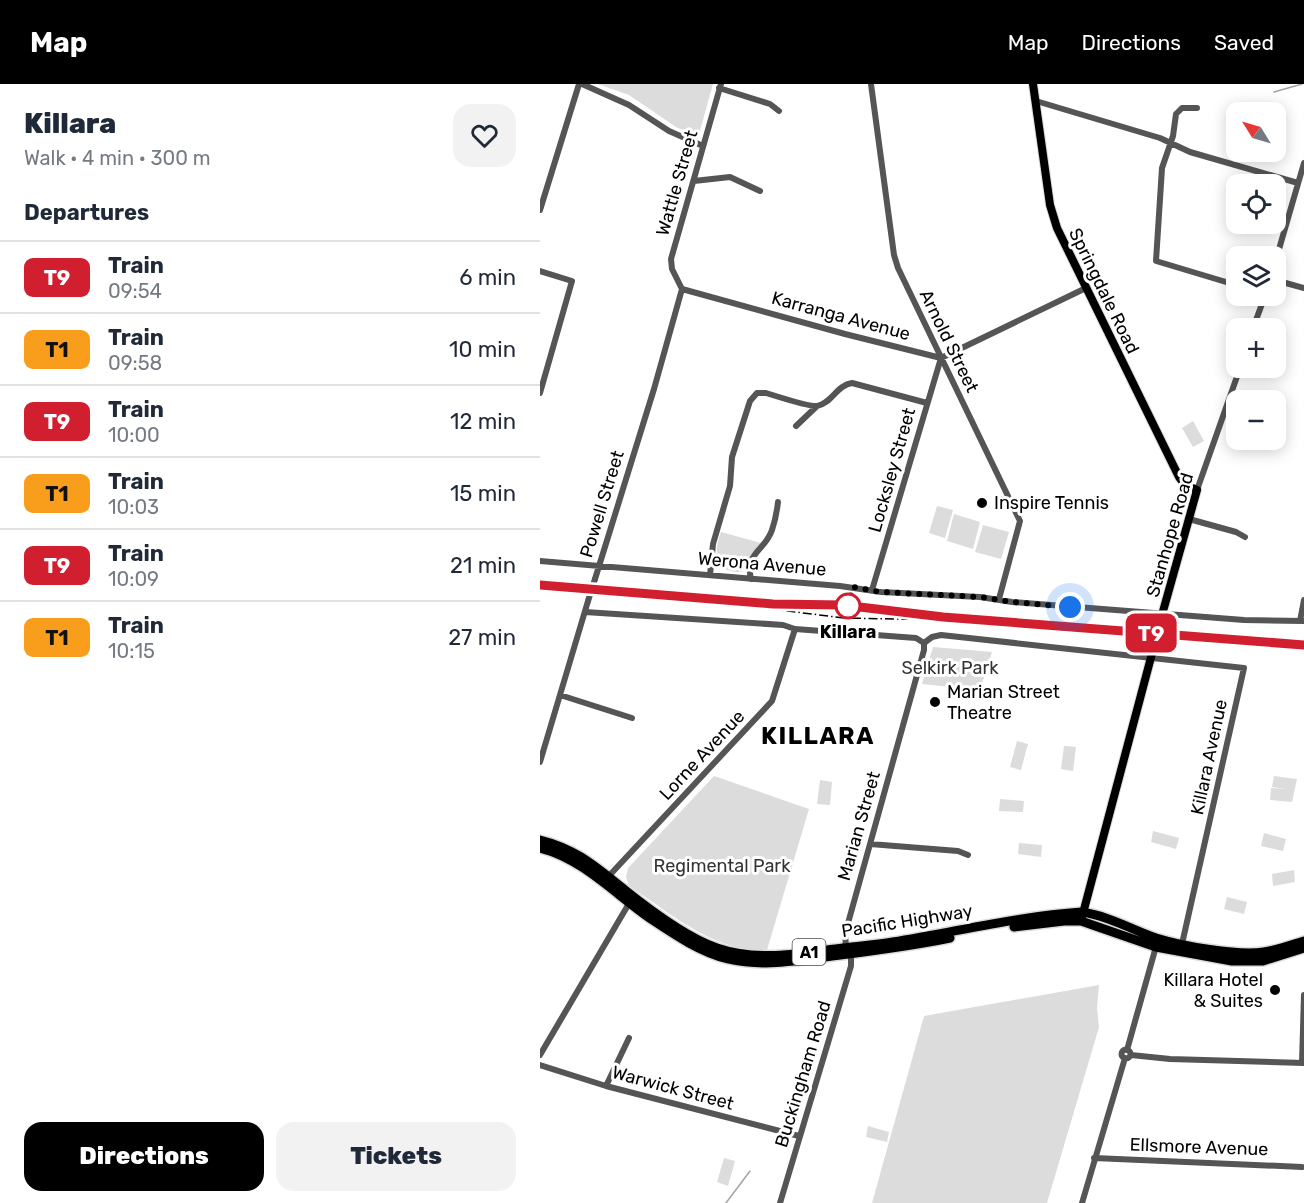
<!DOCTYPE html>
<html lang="en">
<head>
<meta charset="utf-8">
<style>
  :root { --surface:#fff; --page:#f2f2f3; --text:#1f2937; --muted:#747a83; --line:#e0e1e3; --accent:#000 }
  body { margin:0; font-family:Rubik,sans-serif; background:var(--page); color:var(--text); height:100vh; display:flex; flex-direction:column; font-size:22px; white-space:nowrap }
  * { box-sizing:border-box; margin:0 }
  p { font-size:20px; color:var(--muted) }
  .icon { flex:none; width:33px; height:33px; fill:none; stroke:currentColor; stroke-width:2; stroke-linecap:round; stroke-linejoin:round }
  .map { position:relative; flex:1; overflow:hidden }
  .panel { display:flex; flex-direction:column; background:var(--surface); width:540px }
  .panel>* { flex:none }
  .badge { padding:0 12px; border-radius:9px; font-size:21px; line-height:39px }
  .needle { width:39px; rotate:307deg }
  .controls { position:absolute; left:686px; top:18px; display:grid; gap:12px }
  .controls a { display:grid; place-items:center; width:60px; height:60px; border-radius:12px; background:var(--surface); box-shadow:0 3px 15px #0003; font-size:30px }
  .you { position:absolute; width:30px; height:30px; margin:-15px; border:4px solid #fff; border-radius:50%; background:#1a73e8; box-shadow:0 0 0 9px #1a73e833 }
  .map>.badge { position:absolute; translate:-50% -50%; box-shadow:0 0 0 3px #fff }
  h2 { padding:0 24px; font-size:22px; line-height:54px }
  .round { display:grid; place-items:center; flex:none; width:63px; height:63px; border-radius:18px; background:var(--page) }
  .summary { display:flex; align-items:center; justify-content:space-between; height:102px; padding:0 24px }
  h1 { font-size:28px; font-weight:800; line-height:45px }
  .action { display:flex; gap:12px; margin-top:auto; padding:12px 24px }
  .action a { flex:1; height:69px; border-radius:18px; background:var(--accent); color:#fff; font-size:24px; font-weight:800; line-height:69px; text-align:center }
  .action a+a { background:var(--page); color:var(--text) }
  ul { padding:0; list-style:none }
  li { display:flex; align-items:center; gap:18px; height:72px; padding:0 24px; border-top:2px solid var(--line) }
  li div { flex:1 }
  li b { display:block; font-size:22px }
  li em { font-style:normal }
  li .badge { min-width:66px; font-weight:700; text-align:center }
  header { display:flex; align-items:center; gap:36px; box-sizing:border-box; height:84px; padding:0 30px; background:var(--accent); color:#fff }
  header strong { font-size:28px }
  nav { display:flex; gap:33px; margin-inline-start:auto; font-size:21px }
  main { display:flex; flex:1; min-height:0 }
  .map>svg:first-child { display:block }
</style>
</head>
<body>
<header>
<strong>Map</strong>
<nav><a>Map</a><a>Directions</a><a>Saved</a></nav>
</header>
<main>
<section class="panel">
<div class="summary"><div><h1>Killara</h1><p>Walk · 4 min · 300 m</p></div><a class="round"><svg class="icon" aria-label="heart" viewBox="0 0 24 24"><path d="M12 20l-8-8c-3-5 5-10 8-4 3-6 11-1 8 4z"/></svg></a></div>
<h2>Departures</h2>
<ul>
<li><span class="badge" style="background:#d11f2f;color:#fff">T9</span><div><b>Train</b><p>09:54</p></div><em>6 min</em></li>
<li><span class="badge" style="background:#f99d1c;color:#111">T1</span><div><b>Train</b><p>09:58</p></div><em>10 min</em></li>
<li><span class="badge" style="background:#d11f2f;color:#fff">T9</span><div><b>Train</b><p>10:00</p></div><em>12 min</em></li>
<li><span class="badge" style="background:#f99d1c;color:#111">T1</span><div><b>Train</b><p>10:03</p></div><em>15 min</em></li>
<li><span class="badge" style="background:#d11f2f;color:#fff">T9</span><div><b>Train</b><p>10:09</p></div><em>21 min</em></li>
<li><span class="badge" style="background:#f99d1c;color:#111">T1</span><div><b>Train</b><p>10:15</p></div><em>27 min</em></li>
</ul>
<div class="action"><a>Directions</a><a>Tickets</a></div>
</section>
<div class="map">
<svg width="764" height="1119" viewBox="0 0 764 1119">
  <rect width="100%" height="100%" fill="#fff"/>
  <path fill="#dcdcdc" d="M 58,0 L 173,0 L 159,50 L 156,52 L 136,43 L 89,11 Z
    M 653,337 L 664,357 L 653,363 L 642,344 Z
    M 397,422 L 413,426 L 405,454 L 389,449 Z
    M 414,430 L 440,438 L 433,465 L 407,457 Z
    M 443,441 L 469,448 L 461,475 L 435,468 Z
    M 181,448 L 221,459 L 208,476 L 202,488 C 174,489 173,469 181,448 Z
    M 393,563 L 452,568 L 440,606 L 382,600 Z
    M 477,657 L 488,660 L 481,686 L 470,683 Z
    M 524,662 L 536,663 L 533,687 L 521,685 Z
    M 174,692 L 269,725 L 227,866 C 174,869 131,829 89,802 L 86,793 L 88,784 Z
    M 734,692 L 757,695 L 752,718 L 730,716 L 731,704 L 747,705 L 732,703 Z
    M 280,696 L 292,698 L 290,721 L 277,720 Z
    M 460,715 L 484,717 L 483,728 L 459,727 Z
    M 613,747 L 639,754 L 636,765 L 611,758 Z
    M 724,749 L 746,755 L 743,767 L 721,762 Z
    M 479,759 L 502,761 L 501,773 L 478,770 Z
    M 754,786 L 755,798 L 733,802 L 732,790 Z
    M 687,813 L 707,818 L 704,830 L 684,825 Z
    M 559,901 L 557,924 L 559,943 L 507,1119 L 332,1119 L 384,932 Z
    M 328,1042 L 349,1048 L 347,1058 L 326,1053 Z
    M 184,1074 L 195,1077 L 188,1102 L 177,1098 Z"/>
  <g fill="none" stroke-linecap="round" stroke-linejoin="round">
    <path stroke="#a3a3a3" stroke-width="1.5" d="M 734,8 L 762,0
      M 186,1119 L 210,1087"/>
    <defs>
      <path id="major" d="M 493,0 L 510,121 L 517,144 L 639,393 L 645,401 L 657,406 L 620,538
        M 542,833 L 614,562"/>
      <path id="highway" d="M 0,756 C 37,765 57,784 85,806 C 110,826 148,854 177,864 C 218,878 261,869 303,864 C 320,862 337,861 353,858 C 416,848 479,832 542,828 C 568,832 591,845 616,854 C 642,862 697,872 724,868 C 738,866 751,861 764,857
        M 0,764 C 42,774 76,811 111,835 C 135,851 160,868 188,875 C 223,883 257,877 292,872 C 332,867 371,862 410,854
        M 474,843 L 524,837 L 541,837 L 616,863 L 692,877 L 723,877 L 764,864"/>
    </defs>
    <use href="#major" stroke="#dbdbdb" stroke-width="10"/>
    <use href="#highway" stroke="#dbdbdb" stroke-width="12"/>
    <path stroke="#555" stroke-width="6" d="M 42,0 L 89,21 L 129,47 L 163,62
      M 331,0 L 354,171 L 358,184 L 480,437 L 459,515
      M 179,4 L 230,20 L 239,27
      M 496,17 L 620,54 L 650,68 L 758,99
      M 657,24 L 642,24 L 636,30 L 633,52 L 622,84 L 616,177 L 696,201
      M 154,97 L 190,93 L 220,107
      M 0,126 L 39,0
      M 735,179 L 764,79
      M 0,187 L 32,197 L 0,309
      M 735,196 L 764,204
      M 142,205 L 305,250 L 401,274 L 546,204
      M 142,205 L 132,185 L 131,175 L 181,0
      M 713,244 L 725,212
      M 256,342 L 276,323
      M 657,406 L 700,284
      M 649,435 L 696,448 L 705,453
      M 0,477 L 300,502 L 341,508 L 440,513 L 472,518 L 704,536 L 764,537
      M 170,491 L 173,460 L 190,402 L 192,373 L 210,317 L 217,309 L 226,309 C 236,312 269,323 277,322 C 291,320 297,301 312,299 L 387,319
      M 55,495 L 114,305 L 142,205
      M 211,495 C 205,468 225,467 232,446 C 235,437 237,427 238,418
      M 332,506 L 401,274
      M 45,528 L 243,541 L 255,545 L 376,554 L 384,559
      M 760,537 L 764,516
      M 384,559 L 392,553 L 401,551 L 704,584 L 642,860
      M 20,611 L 92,634
      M 0,678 L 48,517
      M 330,760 L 418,767 L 428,771
      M 67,794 L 232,617 L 255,545
      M 306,863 L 305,850 L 384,566 L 384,559
      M581.5 970a4.5 4.5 0 1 1 9 0a4.5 4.5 0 1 1-9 0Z
      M 587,966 L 617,859
      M 0,971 L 91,816
      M 591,971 L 630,975 L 764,979
      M 762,979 L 764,911
      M 0,981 L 66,1002 L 259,1052
      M 66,1002 L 89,954
      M 554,1074 L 762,1083
      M 240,1119 L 311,882 L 311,870
      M 542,1119 L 585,974"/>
    <use href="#major" stroke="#000" stroke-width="8"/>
    <use href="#highway" stroke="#000" stroke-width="9"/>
    <path stroke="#000" stroke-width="1.5" stroke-dasharray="9 3 1.5 3" stroke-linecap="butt" d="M 0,504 L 191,520 L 304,534 L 403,536 L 764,564
      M 247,520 L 303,521 L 369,529"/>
    <defs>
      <path id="major-bridge" d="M 614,562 L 620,538"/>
    </defs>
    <use href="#major-bridge" stroke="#dbdbdb" stroke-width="10" stroke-linecap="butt"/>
    <path stroke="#555" stroke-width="6" d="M 48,517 L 55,495"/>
    <use href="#major-bridge" stroke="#000" stroke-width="8"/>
  </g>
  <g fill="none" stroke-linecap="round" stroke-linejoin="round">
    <defs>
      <path id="line" d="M 0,501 L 233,520 L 303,521 L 403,533 L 764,561"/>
    </defs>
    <use href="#line" stroke="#fff" stroke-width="14"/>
    <use href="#line" stroke="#d11f2f" stroke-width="9"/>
    <path stroke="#000" stroke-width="6" stroke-dasharray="0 10.8" d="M 308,522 L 313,503 L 341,508 L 440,513 L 472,518 L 530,523"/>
  </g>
  <g fill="#000" stroke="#fff" stroke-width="2">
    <circle cx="442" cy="419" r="6"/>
    <circle cx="395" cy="618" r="6"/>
    <circle cx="735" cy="906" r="6"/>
  </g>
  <circle fill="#fff" stroke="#d11f2f" stroke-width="3" cx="308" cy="522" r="12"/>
  <g text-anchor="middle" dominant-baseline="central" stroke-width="6" stroke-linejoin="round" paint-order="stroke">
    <rect fill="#fff" stroke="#4c4c4c" stroke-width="1.5" x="252.5" y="855" width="33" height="26" rx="4.5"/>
    <g font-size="16" font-weight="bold" fill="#000">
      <text x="269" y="868">A1</text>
    </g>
    <g font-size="18" fill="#000" stroke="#fff">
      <text transform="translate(137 99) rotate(-74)">Wattle Street</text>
      <text transform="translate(564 207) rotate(64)">Springdale Road</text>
      <text transform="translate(301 232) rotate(15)">Karranga Avenue</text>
      <text transform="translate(409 257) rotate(64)">Arnold Street</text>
      <text transform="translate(352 386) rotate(-74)">Locksley Street</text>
      <text transform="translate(62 420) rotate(-73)">Powell Street</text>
      <text transform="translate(630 451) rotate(-74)">Stanhope Road</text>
      <text transform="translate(222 480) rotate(5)">Werona Avenue</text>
      <text transform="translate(162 671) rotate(-47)">Lorne Avenue</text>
      <text transform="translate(669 673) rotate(-78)">Killara Avenue</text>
      <text transform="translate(319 742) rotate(-74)">Marian Street</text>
      <text transform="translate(367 837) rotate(-9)">Pacific Highway</text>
      <text transform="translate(263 990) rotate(-73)">Buckingham Road</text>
      <text transform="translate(133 1004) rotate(15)">Warwick Street</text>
      <text transform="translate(659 1063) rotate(2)">Ellsmore Avenue</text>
    </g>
    <g font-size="18" fill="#000" stroke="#fff" text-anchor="start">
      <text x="454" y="419">Inspire Tennis</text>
      <text x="407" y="608">Marian Street<tspan x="407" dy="21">Theatre</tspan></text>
      <text x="723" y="896" text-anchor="end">Killara Hotel<tspan x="723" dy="21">&amp; Suites</tspan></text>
    </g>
    <g font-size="18" font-weight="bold" fill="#000" stroke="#fff">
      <text x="308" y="548">Killara</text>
    </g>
    <g font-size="18" fill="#333" stroke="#fff">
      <text x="410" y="584">Selkirk Park</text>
      <text x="182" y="782">Regimental Park</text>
    </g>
    <g font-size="24" font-weight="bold" letter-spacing="1.5" fill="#000" stroke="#fff">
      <text x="278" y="652">KILLARA</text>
    </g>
  </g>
</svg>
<div class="controls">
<a><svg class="needle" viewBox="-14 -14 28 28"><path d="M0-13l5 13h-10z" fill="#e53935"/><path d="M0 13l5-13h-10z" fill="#747a83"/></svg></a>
<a><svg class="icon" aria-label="locate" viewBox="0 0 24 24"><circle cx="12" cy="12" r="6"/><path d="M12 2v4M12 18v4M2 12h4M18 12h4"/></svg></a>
<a><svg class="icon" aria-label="layers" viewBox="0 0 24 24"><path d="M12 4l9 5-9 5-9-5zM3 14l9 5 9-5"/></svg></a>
<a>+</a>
<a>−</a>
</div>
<div class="you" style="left:530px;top:523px"></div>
<b class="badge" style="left:611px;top:549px;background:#d11f2f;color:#fff">T9</b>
</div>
</main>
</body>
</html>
